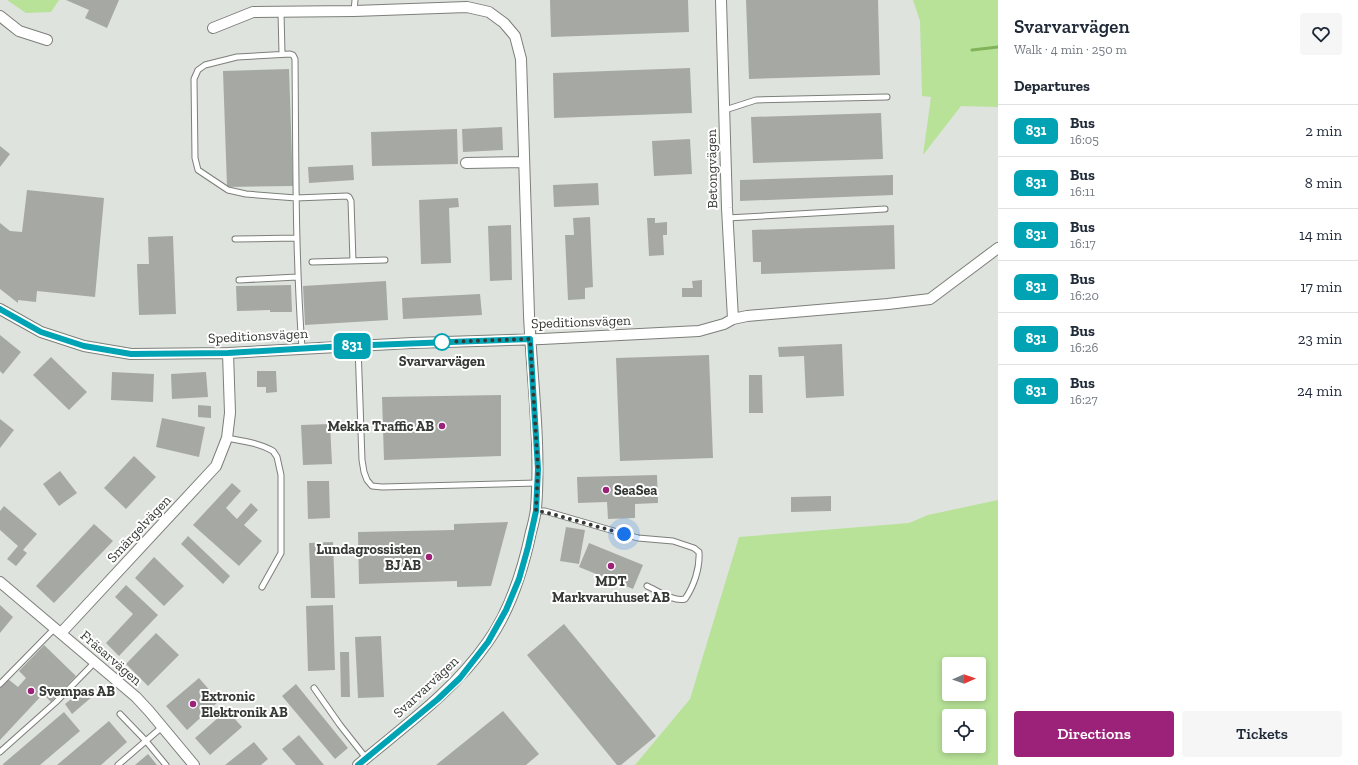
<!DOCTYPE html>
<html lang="en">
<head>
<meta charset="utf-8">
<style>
  :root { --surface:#fff; --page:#f6f6f7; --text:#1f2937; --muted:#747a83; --line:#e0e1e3; --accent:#9c2178 }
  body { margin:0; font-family:"Zilla Slab",serif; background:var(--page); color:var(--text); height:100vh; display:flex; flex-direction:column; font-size:15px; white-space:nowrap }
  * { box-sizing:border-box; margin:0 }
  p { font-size:13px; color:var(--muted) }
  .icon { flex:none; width:22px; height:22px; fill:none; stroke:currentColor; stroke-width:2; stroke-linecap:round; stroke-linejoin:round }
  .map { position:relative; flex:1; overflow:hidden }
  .panel { display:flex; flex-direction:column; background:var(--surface); width:360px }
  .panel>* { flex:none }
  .badge { padding:0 8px; border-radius:6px; font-size:14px; line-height:26px }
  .needle { width:26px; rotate:88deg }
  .buttons { position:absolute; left:942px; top:657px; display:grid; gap:8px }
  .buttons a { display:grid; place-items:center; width:44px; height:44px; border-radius:4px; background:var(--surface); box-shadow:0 2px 6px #0003; font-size:20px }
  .you { position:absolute; width:20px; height:20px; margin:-10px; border:3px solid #fff; border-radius:50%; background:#1a73e8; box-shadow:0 0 0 6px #1a73e833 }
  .map>.badge { position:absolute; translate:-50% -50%; box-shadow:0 0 0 2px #fff }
  h2 { padding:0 16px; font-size:15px; line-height:36px }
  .round { display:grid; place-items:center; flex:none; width:42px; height:42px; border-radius:4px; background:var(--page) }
  .head { display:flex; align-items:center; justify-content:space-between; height:68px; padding:0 16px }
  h1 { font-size:19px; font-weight:600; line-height:30px }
  .primary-button { display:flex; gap:8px; margin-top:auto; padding:8px 16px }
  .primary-button a { flex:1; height:46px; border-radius:4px; background:var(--accent); color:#fff; font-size:16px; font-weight:600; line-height:46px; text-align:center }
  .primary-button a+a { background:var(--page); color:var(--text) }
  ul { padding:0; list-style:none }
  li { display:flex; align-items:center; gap:12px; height:52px; padding:0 16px; border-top:1px solid var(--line) }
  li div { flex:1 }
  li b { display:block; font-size:15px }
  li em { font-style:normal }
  li .badge { min-width:44px; font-weight:700; text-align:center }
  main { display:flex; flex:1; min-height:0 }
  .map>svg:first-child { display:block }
</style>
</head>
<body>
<main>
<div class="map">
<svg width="998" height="765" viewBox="0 0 998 765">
  <rect width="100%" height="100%" fill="#dfe3dd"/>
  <path fill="#b7e298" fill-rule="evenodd" d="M 7,0 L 59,0 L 51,12 L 26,13 Z
    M 913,0 L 998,0 L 998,107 L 961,106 L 923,155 L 931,97 L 922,96 L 920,21 Z
    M 998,500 L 998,765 L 635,765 L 690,699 L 739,537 L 909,523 L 928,515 ZM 949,664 L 979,664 L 979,694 L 949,694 ZM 949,716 L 979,716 L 979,746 L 949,746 Z"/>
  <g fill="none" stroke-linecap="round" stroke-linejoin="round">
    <path stroke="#81b35b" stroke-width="3" d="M 972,50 L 998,47"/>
  </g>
  <path fill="#a6a9a3" d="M 66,0 L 119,0 L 107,28 L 85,18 L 89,10 Z
    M 550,0 L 688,0 L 689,32 L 551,37 Z
    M 746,0 L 878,0 L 880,75 L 749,79 Z
    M 690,68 L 692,113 L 554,118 L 553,73 Z
    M 289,69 L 293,186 L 227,187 L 223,71 Z
    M 881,113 L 883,159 L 753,163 L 751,117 Z
    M 502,127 L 503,150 L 463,152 L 462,129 Z
    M 457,129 L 458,164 L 372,166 L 371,132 Z
    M 690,139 L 692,174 L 654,176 L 652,141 Z
    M 0,146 L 10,154 L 0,167 Z
    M 353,165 L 354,180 L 309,183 L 308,167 Z
    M 893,175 L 893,195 L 740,201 L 740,180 Z
    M 598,183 L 599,205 L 554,207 L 553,185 Z
    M 27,190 L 104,198 L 95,297 L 37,291 L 36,302 L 18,300 L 18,303 L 0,289 L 0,223 L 10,231 L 22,232 Z
    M 458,198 L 459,207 L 449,208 L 451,263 L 421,264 L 419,200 Z
    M 590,217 L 593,287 L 585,288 L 585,299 L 568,300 L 565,235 L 574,235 L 573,218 Z
    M 647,218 L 655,218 L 655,223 L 667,222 L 667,235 L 663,235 L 664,255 L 649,256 Z
    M 511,225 L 512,280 L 490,281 L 488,226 Z
    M 894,225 L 895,269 L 761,274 L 761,262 L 753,262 L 752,230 Z
    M 173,236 L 176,314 L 139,315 L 137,264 L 149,264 L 148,237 Z
    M 702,280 L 702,297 L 682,297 L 682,288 L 693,288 L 692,281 Z
    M 386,281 L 388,320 L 305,325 L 303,286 Z
    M 291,285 L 292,312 L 270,312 L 270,310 L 237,311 L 236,286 Z
    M 480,294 L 482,315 L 403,319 L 402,298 Z
    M 0,335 L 21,352 L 3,374 L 0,371 Z
    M 842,344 L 844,396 L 806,398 L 804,356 L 779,357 L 778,347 Z
    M 709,355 L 713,458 L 620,461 L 616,358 Z
    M 51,357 L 87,392 L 69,410 L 33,375 Z
    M 257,371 L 276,371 L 277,392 L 266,393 L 266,387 L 257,387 Z
    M 112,372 L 154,374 L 153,402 L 111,400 Z
    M 206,372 L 208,397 L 172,399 L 171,374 Z
    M 749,375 L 762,375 L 763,413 L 749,413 Z
    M 501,395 L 501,456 L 384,460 L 382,397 Z
    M 198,405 L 211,406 L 211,418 L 198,417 Z
    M 162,418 L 205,427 L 199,457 L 156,447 Z
    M 0,419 L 14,430 L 0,448 Z
    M 330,424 L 332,464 L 303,465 L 301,425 Z
    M 134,456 L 156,477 L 126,509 L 104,488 Z
    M 60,471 L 77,493 L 59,506 L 43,484 Z
    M 657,475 L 658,503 L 635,504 L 635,518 L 608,519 L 607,502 L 578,503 L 577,477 Z
    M 307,481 L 329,481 L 330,518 L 308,519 Z
    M 232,483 L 241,491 L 226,508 L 237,519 L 251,503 L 258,510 L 244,525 L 262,541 L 239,566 L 193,525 Z
    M 831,496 L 831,511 L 791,512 L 791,497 Z
    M 4,506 L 37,534 L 23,550 L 27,553 L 16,566 L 7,559 L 18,546 L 0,530 L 0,511 Z
    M 508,522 L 491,586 L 457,587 L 457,581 L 359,584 L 358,532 L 454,530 L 454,524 Z
    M 94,524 L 113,541 L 54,603 L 36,586 Z
    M 566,527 L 585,530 L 579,564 L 560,561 Z
    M 188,536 L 230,576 L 223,584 L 181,544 Z
    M 333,542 L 335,598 L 311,598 L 309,543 Z
    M 589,543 L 643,565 L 633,589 L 579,567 Z
    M 154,557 L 184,586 L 164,606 L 135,578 Z
    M 126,585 L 158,615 L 119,656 L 106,643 L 133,614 L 115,597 Z
    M 0,605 L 13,617 L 0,633 Z
    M 333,605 L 335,670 L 308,671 L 306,606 Z
    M 564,624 L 656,736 L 621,765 L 617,765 L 527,655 Z
    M 156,633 L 179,655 L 148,686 L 126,664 Z
    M 381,636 L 384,697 L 358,698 L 355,637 Z
    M 44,645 L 76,676 L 51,702 L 43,694 L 0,740 L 0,687 L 8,679 L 18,687 L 26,678 L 19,671 Z
    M 340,652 L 349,652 L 350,697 L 341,697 Z
    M 199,678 L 219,701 L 187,730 L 166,706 Z
    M 296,684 L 348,748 L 335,759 L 282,696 Z
    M 86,687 L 93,696 L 72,714 L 65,704 Z
    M 227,710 L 242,727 L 210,755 L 195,738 Z
    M 503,711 L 539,754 L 526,765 L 436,765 Z
    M 64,712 L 80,731 L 40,765 L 3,765 L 3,764 Z
    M 109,721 L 127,742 L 101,765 L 57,765 Z
    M 299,735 L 324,765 L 296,765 L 282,749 Z
    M 254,742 L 268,759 L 261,765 L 225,765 Z
    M 148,754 L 157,765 L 135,765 Z"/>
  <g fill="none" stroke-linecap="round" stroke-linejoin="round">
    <defs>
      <path id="service" d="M 354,11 L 355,0
        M 281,12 L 282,54
        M 725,110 L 756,100 L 887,97
        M 727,218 L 885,209
        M 235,239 L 296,238
        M 312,262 L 385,260
        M 239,280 L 297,277
        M 358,346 L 362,460 L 364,472 L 367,480 L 372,486 L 382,487 L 537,483
        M 302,348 C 295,252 296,156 295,59 L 293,55 L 290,54 L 237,57 L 205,65 L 198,70 L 194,79 L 195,158 L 198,170 L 228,190 L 246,194 L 296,198 L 347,196 L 349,197 L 351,201 L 353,261
        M 227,438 C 243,441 259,443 273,451 L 277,457 L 281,475 L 281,553 L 262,587
        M 536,511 L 545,511 L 638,538 L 673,541 L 694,548 L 699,552 C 700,568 694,586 685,599 C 674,602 658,591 647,586
        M 0,684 L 55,628
        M 314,688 L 340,725 L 366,758
        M 120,714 L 146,741 L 166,765
        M 0,752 L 56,702 L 95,662
        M 118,765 L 162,727"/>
      <path id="minor" d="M 0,16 L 19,31 L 47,40
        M 213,28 L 253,12 L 354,11 L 467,7 L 489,12 L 504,23 L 515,36 L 521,59 C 523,145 526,230 529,315 C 532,380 541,445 536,509 C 535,517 533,525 531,532 C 523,570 510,611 487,643 C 453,692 403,727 358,765
        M 466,163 L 524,162
        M 0,309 L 41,332 L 84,346 L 131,354 L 228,353 L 412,343 L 542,339 L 699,331 L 724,324 L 733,319 L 727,208 L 721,0
        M 733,319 L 747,316 L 888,304 L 930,299 L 998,248
        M 0,582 L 136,697 L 149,711 L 194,765
        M 61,633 L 216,466 L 227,438 L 230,413 L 228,353"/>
    </defs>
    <use href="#service" stroke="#7c7f7a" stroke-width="7"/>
    <use href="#minor" stroke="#7c7f7a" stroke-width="12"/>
    <use href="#service" stroke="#fff" stroke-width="5"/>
    <use href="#minor" stroke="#fff" stroke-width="10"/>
  </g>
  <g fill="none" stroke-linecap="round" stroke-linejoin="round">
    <defs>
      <path id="line" d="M 0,309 L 41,332 L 84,346 L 131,354 L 228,353 L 345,346 L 530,339 L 538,469 L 536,511 L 528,547 L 519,579 L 506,610 L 488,642 L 460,678 L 438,699 L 358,765"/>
    </defs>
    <use href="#line" stroke="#fff" stroke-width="9"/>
    <use href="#line" stroke="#00a3b4" stroke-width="6"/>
    <path stroke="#363835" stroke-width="4" stroke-dasharray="0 7.2" d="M 442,342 L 530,339 L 538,469 L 536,511 L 545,512 L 624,534"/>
  </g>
  <circle fill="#fff" stroke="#00a3b4" stroke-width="2" cx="442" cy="342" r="8"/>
  <g fill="#9c2178" stroke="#fff" stroke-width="1.5">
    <circle cx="442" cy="426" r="4"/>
    <circle cx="606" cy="490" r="4"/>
    <circle cx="429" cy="557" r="4"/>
    <circle cx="611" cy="566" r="4"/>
    <circle cx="31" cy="691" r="4"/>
    <circle cx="193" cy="704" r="4"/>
  </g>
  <g text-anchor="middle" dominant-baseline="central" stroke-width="4" stroke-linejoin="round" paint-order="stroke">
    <g font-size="14" fill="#363835" stroke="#fff">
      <text transform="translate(712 169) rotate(-91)">Betongvägen</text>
      <text transform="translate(581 322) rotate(-2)">Speditionsvägen</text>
      <text transform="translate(258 336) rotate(-3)">Speditionsvägen</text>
      <text transform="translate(139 529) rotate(-47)">Smärgelvägen</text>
      <text transform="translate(111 658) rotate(41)">Fräsarvägen</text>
      <text transform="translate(426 687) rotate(-43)">Svarvarvägen</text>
    </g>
    <g font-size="14" font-weight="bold" fill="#363835" stroke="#fff">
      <text x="442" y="361">Svarvarvägen</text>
    </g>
    <g font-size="14" font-weight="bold" fill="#363835" stroke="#fff" text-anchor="start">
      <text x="434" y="426" text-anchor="end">Mekka Traffic AB</text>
      <text x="614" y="490">SeaSea</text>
      <text x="421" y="549" text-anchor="end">Lundagrossisten<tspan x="421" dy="16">BJ AB</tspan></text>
      <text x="611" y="581" text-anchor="middle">MDT<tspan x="611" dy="16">Markvaruhuset AB</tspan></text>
      <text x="39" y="691">Svempas AB</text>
      <text x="201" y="696">Extronic<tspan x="201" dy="16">Elektronik AB</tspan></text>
    </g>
  </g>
</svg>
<div class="buttons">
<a><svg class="needle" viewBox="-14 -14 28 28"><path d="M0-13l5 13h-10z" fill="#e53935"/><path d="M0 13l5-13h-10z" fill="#747a83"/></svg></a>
<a><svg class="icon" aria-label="locate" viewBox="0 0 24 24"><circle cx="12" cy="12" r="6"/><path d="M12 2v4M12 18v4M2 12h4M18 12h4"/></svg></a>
</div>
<div class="you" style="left:624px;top:534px"></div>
<b class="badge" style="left:352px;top:346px;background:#00a3b4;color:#fff">831</b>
</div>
<section class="panel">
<div class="head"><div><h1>Svarvarvägen</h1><p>Walk · 4 min · 250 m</p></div><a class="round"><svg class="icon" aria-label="heart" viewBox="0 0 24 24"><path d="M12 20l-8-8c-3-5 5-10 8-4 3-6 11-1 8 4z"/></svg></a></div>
<h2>Departures</h2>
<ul>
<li><span class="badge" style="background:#00a3b4;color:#fff">831</span><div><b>Bus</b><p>16:05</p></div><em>2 min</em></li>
<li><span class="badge" style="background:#00a3b4;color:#fff">831</span><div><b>Bus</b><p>16:11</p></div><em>8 min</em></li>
<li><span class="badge" style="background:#00a3b4;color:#fff">831</span><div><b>Bus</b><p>16:17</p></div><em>14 min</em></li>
<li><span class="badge" style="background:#00a3b4;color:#fff">831</span><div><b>Bus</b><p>16:20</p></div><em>17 min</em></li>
<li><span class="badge" style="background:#00a3b4;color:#fff">831</span><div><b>Bus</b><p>16:26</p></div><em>23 min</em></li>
<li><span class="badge" style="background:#00a3b4;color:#fff">831</span><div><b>Bus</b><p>16:27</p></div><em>24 min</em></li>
</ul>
<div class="primary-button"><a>Directions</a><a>Tickets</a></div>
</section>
</main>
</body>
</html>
